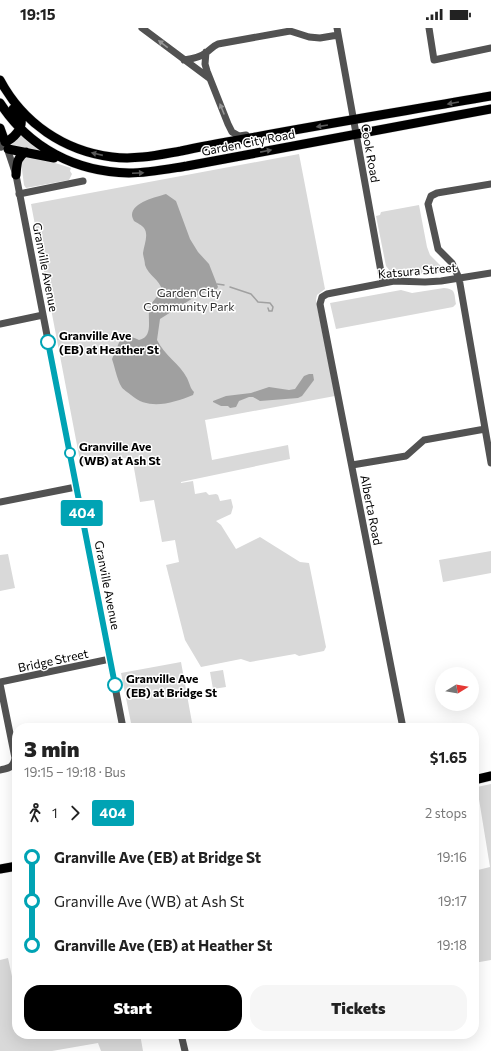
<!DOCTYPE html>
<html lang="en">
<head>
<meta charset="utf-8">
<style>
  :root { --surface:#fff; --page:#f6f6f6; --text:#222; --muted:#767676; --accent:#000 }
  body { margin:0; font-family:Commissioner,sans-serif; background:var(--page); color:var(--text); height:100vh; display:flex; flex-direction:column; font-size:15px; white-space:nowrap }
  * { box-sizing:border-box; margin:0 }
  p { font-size:13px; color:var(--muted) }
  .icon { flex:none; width:22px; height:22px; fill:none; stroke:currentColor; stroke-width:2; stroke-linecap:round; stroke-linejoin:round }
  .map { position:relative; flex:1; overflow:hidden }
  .panel { position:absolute; left:12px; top:695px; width:467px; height:316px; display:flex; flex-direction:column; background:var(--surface); border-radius:16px; box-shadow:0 4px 16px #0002 }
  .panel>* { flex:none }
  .badge { padding:0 8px; border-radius:3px; font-size:14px; line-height:26px }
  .needle { width:26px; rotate:79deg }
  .controls { position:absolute; left:435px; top:639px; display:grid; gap:8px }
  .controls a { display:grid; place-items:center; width:44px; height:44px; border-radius:50%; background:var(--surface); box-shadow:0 4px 16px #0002; font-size:20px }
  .map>.badge { position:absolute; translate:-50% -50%; box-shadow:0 0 0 2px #fff }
  .legs { display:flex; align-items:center; gap:6px; height:44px; padding:0 12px; font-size:13px }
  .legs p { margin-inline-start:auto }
  .head { display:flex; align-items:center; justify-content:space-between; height:68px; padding:0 12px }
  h1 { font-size:22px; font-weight:800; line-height:30px }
  .cta { display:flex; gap:8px; margin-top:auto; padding:8px 12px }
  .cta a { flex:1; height:46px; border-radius:16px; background:var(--accent); color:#fff; font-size:16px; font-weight:800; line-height:46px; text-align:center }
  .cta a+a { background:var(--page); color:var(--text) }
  ul { padding:0 12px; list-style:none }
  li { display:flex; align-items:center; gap:14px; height:44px; font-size:15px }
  li i { display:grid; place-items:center; width:6px; height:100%; margin:0 5px; background:currentColor }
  li i::after { content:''; width:10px; height:10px; margin:-5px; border:3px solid; border-radius:50%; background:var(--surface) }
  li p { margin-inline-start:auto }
  li:first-child i { background:linear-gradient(#0000 50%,currentColor 0) }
  li:last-child i { background:linear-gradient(currentColor 50%,#0000 0) }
  .status { display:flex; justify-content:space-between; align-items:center; height:28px; padding:0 20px; background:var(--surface); direction:ltr }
  .status svg { height:11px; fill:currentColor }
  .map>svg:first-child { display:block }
</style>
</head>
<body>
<div class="status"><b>19:15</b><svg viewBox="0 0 49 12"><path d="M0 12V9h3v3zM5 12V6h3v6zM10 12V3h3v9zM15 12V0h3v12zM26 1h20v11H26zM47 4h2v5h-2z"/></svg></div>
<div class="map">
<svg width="491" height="1023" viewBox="0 0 491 1023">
  <rect width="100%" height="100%" fill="#fff"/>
  <path fill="#d9d9d9" d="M 19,105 L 42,124 L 11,118 L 11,115 Z
    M 299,126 L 325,261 L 317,267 L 316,272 L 335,368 L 205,392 L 212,432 L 288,417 L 290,431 L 181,454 L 181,455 L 193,453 L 195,466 L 206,464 L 209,467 L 216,466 L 218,467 L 220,473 L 231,471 L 233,479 L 231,486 L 216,493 L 221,497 L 236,521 L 260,509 L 300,534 L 309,535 L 326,619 L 324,623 L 299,628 L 295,626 L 250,634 L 241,631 L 201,639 L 185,612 L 166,537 L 179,534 L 175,512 L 162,514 L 154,472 L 140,474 L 132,429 L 81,438 L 31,176 Z
    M 26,129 L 49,133 L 71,140 L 70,143 L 72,146 L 69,152 L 26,160 L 24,157 L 21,134 Z
    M 419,177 L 427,219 L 430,227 L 444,241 L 445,244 L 429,246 L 390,243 L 386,238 L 376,188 L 380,187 L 381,184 Z
    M 444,260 C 456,261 454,265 456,276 L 453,279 L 336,301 L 330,275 L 401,262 L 412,265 Z
    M 491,523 L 491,545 L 443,554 L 439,532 Z
    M 8,526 L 15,560 L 0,563 L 0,527 Z
    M 181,634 L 193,700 L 132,700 L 121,645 Z
    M 223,642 L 226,659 L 213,661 L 210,644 Z
    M 491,756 L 491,932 L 474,935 L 474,843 L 490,839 L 477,759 Z
    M 8,930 L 17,971 L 17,1006 L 140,1006 L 143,1023 L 101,1023 L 98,1015 L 52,1023 L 0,1023 L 0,932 Z"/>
  <path fill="#a0a0a0" d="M 166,166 L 176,173 L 190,211 L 198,224 L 209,236 L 218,259 L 216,262 L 201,265 L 160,291 L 157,312 C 164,327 180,336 187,350 C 190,356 190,360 194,364 L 193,367 C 173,375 149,383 131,367 C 128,364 123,362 121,358 C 117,351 115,340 112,331 L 121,310 C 128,307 132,309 139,312 C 155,308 146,289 150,278 C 153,272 159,267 162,262 C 160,252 148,247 145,237 C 145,233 143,228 143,225 C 144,217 149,207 144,200 C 142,197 137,195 134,193 C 133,191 132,189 132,187 C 132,174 157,169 166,166 Z
    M 309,346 L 313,346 L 314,352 L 302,368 L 298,370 L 260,373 L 253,369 L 249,369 L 239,373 L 236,379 L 230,380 L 228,378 L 221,378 L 213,374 L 213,373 L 226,368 L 251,365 L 269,359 L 289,362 L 295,361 L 304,348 Z"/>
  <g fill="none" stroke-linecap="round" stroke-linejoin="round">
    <path stroke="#a0a0a0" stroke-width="1.5" d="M 217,256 L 224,257
      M 230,259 L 251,266 L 258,274 L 270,275 L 273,279 L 272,283 L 269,283 L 268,280"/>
    <defs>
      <path id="major" d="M 0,52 C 23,95 64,123 112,129 C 136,132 158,127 181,123 C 204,118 227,114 250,110 C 330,95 411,82 491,68
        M 0,75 C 29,120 76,144 129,145 C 148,145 168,141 187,138 L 491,81
        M 0,100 L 5,114
        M 5,114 C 13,111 23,101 21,91 C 20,87 16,84 13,81
        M 8,121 L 54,130
        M 16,147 C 17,138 16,129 26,124
        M 474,752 L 491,748
        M 0,841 L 17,838"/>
    </defs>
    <use href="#major" stroke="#dbdbdb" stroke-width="10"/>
    <path stroke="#525252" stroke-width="7" d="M 142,0 L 209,50
      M 337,0 L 383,255
      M 429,0 L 434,32 L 491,20
      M 206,24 L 205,36 L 207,43 L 228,96 L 232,104 L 239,108 L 246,107
      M 184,32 C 192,31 201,29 207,24 C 211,21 213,18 218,16 L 290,3 L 309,9 L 320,10 L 338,7
      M 1,119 L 5,114 L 16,147 L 123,700
      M 491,156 L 437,165 L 431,168 L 428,176 L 438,221 L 452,235 L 459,250 L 491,435
      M 19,166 L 83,153
      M 0,296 L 43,287
      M 352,437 L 406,428 L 424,412 L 485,401
      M 0,474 L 76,459
      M 0,654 L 110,631
      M 0,656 L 15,730 C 13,740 9,740 0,742
      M 403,700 L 320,276 L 322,269 L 327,266 L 394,253 L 425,254 L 441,253 L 491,245
      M 181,1006 L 185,1023"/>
    <use href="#major" stroke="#000" stroke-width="9"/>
  </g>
  <defs><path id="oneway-solid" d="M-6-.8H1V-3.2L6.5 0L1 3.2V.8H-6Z"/></defs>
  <g fill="#979797">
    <use href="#oneway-solid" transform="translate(163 16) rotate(-143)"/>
    <use href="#oneway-solid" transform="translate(222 81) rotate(-112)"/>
  </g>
  <g fill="#595959">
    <use href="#oneway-solid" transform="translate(453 75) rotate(170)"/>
    <use href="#oneway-solid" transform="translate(322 98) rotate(171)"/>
    <use href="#oneway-solid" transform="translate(266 123) rotate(-11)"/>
    <use href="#oneway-solid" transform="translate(97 126) rotate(-167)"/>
    <use href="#oneway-solid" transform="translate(138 145) rotate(-3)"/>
  </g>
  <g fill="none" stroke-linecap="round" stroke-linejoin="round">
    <defs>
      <path id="line-1" d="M 48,314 L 115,657"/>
    </defs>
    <use href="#line-1" stroke="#fff" stroke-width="9"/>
    <use href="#line-1" stroke="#00a3b4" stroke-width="6"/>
  </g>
  <g fill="#fff" stroke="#00a3b4" stroke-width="2">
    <circle cx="48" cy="314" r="7"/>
    <circle cx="70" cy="425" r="5"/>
    <circle cx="115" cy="657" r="7"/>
  </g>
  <g text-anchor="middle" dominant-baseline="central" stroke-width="3" stroke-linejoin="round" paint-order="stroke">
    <g font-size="12" fill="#000" stroke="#fff">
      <text transform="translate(248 114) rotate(-11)">Garden City Road</text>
      <text transform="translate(371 125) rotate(80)">Cook Road</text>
      <text transform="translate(46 239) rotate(79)">Granville Avenue</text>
      <text transform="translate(417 242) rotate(-5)">Katsura Street</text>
      <text transform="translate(372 482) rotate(79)">Alberta Road</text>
      <text transform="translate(108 557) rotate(79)">Granville Avenue</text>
      <text transform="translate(53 632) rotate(-12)">Bridge Street</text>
    </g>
    <g font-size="12" fill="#303030" stroke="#fff">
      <text x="189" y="264">Garden City<tspan x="189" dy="14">Community Park</tspan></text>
    </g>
    <g font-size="12" font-weight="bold" fill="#000" stroke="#fff" text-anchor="start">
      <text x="59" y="307">Granville Ave<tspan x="59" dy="14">(EB) at Heather St</tspan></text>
      <text x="79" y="418">Granville Ave<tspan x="79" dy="14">(WB) at Ash St</tspan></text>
      <text x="126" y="650">Granville Ave<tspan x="126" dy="14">(EB) at Bridge St</tspan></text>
    </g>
  </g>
</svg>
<div class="controls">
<a><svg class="needle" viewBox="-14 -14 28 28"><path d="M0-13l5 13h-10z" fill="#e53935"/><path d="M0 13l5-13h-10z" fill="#767676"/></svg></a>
</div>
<b class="badge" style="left:82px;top:485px;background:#00a3b4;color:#fff">404</b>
<section class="panel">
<div class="head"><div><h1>3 min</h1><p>19:15 – 19:18 · Bus</p></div><b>$1.65</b></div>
<div class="legs"><svg class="icon" aria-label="walk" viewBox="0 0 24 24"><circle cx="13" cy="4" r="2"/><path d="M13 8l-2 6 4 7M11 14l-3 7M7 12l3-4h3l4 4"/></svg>1<svg class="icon" aria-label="forward" viewBox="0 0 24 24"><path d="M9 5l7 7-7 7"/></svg><b class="badge" style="background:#00a3b4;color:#fff">404</b><p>2 stops</p></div>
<ul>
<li><i style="color:#00a3b4"></i><b>Granville Ave (EB) at Bridge St</b><p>19:16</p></li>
<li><i style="color:#00a3b4"></i><span>Granville Ave (WB) at Ash St</span><p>19:17</p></li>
<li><i style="color:#00a3b4"></i><b>Granville Ave (EB) at Heather St</b><p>19:18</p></li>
</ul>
<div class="cta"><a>Start</a><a>Tickets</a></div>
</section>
</div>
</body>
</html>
